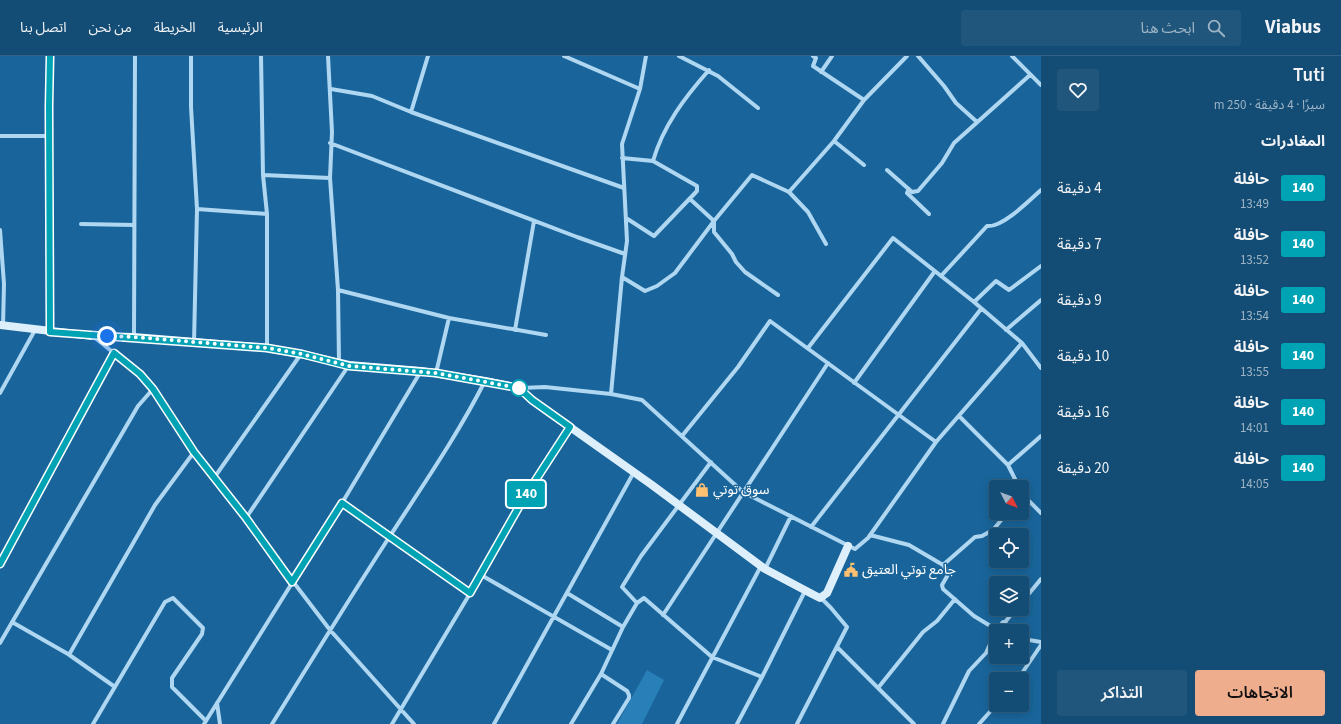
<!DOCTYPE html>
<html lang="ar">
<head>
<meta charset="utf-8">
<style>
  :root { --surface:#134c74; --page:#20567c; --text:#f1f3f6; --muted:#9db4c5; --line:#326386; --accent:#eead8d }
  body { margin:0; font-family:"Source Sans 3","Noto Sans Arabic",sans-serif; background:var(--page); color:var(--text); direction:rtl; height:100vh; display:flex; flex-direction:column; font-size:15px; white-space:nowrap }
  * { box-sizing:border-box; margin:0 }
  p { font-size:13px; color:var(--muted) }
  .icon { flex:none; width:22px; height:22px; fill:none; stroke:currentColor; stroke-width:2; stroke-linecap:round; stroke-linejoin:round }
  .map { position:relative; flex:1; overflow:hidden; direction:ltr }
  .details { display:flex; flex-direction:column; background:var(--surface); width:300px }
  .details>* { flex:none }
  .badge { padding:0 8px; border-radius:3px; font-size:14px; line-height:26px }
  .needle { width:26px; rotate:132deg }
  .fabs { position:absolute; left:989px; top:424px; display:grid; gap:8px }
  .fabs a { display:grid; place-items:center; width:40px; height:40px; border-radius:4px; background:var(--surface); box-shadow:0 2px 10px #0003,0 0 0 1px var(--line); font-size:20px }
  .you { position:absolute; width:20px; height:20px; margin:-10px; border:3px solid #fff; border-radius:50%; background:#1a73e8; box-shadow:0 0 0 6px #1a73e833 }
  .map>.badge { position:absolute; translate:-50% -50%; box-shadow:0 0 0 2px #fff }
  h2 { padding:0 16px; font-size:15px; line-height:36px }
  .round { display:grid; place-items:center; flex:none; width:42px; height:42px; border-radius:4px; background:var(--page) }
  .headline { display:flex; align-items:center; justify-content:space-between; height:68px; padding:0 16px }
  h1 { font-size:19px; font-weight:600; line-height:30px }
  .action { display:flex; gap:8px; margin-top:auto; padding:8px 16px }
  .action a { flex:1; height:46px; border-radius:4px; background:var(--accent); color:#111; font-size:16px; font-weight:600; line-height:46px; text-align:center }
  .action a+a { background:var(--page); color:var(--text) }
  ul { padding:0; list-style:none }
  li { display:flex; align-items:center; gap:12px; height:56px; padding:0 16px }
  li div { flex:1 }
  li b { display:block; font-size:15px }
  li em { font-style:normal }
  li .badge { min-width:44px; font-weight:700; text-align:center }
  header { display:flex; align-items:center; gap:24px; box-sizing:border-box; height:56px; padding:0 20px; background:var(--surface); border-bottom:1px solid var(--line) }
  header strong { font-size:19px }
  nav { display:flex; gap:22px; margin-inline-start:auto; font-size:14px }
  .search { width:280px; height:36px; background:var(--page); display:flex; align-items:center; gap:10px; box-sizing:border-box; padding:0 14px; border-radius:4px; color:var(--muted); font-size:15px }
  main { display:flex; flex:1; min-height:0 }
  .map>svg:first-child { display:block }
</style>
</head>
<body>
<header>
<strong>Viabus</strong>
<div class="search"><svg class="icon" aria-label="search" viewBox="0 0 24 24"><circle cx="10" cy="10" r="6"/><path d="M15 15l6 6"/></svg>ابحث هنا</div>
<nav><a>الرئيسية</a><a>الخريطة</a><a>من نحن</a><a>اتصل بنا</a></nav>
</header>
<main>
<section class="details">
<div class="headline"><div><h1>Tuti</h1><p>سيرًا · 4 دقيقة · 250 m</p></div><a class="round"><svg class="icon" aria-label="heart" viewBox="0 0 24 24"><path d="M12 20l-8-8c-3-5 5-10 8-4 3-6 11-1 8 4z"/></svg></a></div>
<h2>المغادرات</h2>
<ul>
<li><span class="badge" style="background:#00a3b4;color:#fff">140</span><div><b>حافلة</b><p>13:49</p></div><em>4 دقيقة</em></li>
<li><span class="badge" style="background:#00a3b4;color:#fff">140</span><div><b>حافلة</b><p>13:52</p></div><em>7 دقيقة</em></li>
<li><span class="badge" style="background:#00a3b4;color:#fff">140</span><div><b>حافلة</b><p>13:54</p></div><em>9 دقيقة</em></li>
<li><span class="badge" style="background:#00a3b4;color:#fff">140</span><div><b>حافلة</b><p>13:55</p></div><em>10 دقيقة</em></li>
<li><span class="badge" style="background:#00a3b4;color:#fff">140</span><div><b>حافلة</b><p>14:01</p></div><em>16 دقيقة</em></li>
<li><span class="badge" style="background:#00a3b4;color:#fff">140</span><div><b>حافلة</b><p>14:05</p></div><em>20 دقيقة</em></li>
</ul>
<div class="action"><a>الاتجاهات</a><a>التذاكر</a></div>
</section>
<div class="map">
<svg width="1041" height="668" viewBox="0 0 1041 668">
  <rect width="100%" height="100%" fill="#19659b"/>
  <path fill="#297fb7" d="M 647,614 L 664,624 L 642,668 L 617,668 Z"/>
  <g fill="none" stroke-linecap="round" stroke-linejoin="round">
    <path stroke="#afd7f1" stroke-width="4" d="M 191,0 L 191,51 L 197,153 L 194,287
      M 261,0 L 263,119 L 267,158 L 267,292
      M 328,0 L 332,76 L 330,122 L 338,234 L 339,306
      M 564,0 L 640,33
      M 679,0 L 718,20 L 758,52
      M 813,0 L 816,2 L 813,10 L 864,44
      M 918,0 L 944,30 L 956,47 L 977,66
      M 1012,0 L 1041,29
      M 821,16 L 832,0
      M 331,33 L 372,40 L 411,56 L 624,132
      M 411,56 L 428,0
      M 0,80 L 50,80
      M 834,85 L 864,109
      M 330,87 L 577,181 L 625,198
      M 622,102 L 653,105 L 697,130 L 697,135 L 654,180 L 626,162
      M 653,105 C 663,70 685,41 709,14
      M 887,114 L 912,136 L 918,135 L 942,107 L 954,87 L 1030,19
      M 263,119 L 330,122
      M 909,133 L 907,137 L 929,158
      M 789,136 L 834,85 L 864,44 L 907,0
      M 690,143 L 714,165 L 714,176 L 732,198 L 736,206 L 745,216 L 778,239
      M 197,153 L 267,158
      M 81,168 L 134,169
      M 0,174 L 4,228 L 3,270
      M 941,220 L 987,170 C 1002,172 1030,144 1041,134
      M 622,221 L 645,235 L 657,230 L 675,217 L 714,165 L 752,119 L 789,136 L 808,156 L 826,188
      M 338,234 L 449,262 L 546,279
      M 974,246 L 996,225 L 1009,234 L 1041,210
      M 515,274 L 534,165
      M 1006,274 L 1041,244
      M 50,275 L 49,51 L 50,0
      M 94,281 L 140,318 L 153,333 L 194,396 L 330,574 L 414,668
      M 134,281 L 135,0
      M 808,292 L 893,182 L 974,246 L 1022,287 L 1041,312
      M 436,317 L 449,262
      M 854,327 L 935,215
      M 521,332 L 545,331 L 611,338 L 642,344 L 743,436 L 855,493 L 868,482 L 936,386 L 1022,287
      M 0,337 L 35,274
      M 611,338 L 622,221 L 627,185 L 622,88 L 640,33 L 646,0
      M 959,360 L 1008,409 L 1019,431
      M 682,380 L 738,311 L 770,265 L 936,386
      M 711,406 L 641,500 L 622,531 L 637,547 L 644,542 L 712,601 L 762,621
      M 1008,409 L 1041,380
      M 214,422 L 301,298
      M 1022,438 L 1041,457
      M 342,447 L 470,537
      M 246,462 L 349,309
      M 811,471 L 981,253
      M 870,479 L 909,489 L 943,509 L 949,517 L 942,529 L 943,533 L 974,560 L 997,574
      M 0,508 L 114,297
      M 943,509 L 975,481 L 982,480 L 993,474 L 1007,457
      M 765,513 L 791,460
      M 481,519 L 612,594
      M 567,537 L 623,571
      M 1022,546 L 1041,523
      M 663,559 L 828,307
      M 12,566 L 68,598 L 115,631
      M 1005,566 L 1016,553
      M 996,575 L 1003,566 L 1017,575
      M 1022,579 L 1029,584 L 1041,586
      M 0,587 L 138,350 L 153,333
      M 837,591 L 914,668
      M 68,598 L 70,597 L 155,449 L 194,396
      M 601,618 L 627,635 L 629,639 L 629,642 L 613,668
      M 1018,623 L 1041,589
      M 878,632 L 923,576 L 937,565 L 955,543
      M 217,647 L 220,668
      M 93,668 L 165,546 L 173,542 L 203,572 L 202,578 L 172,622 L 172,631 L 206,665
      M 204,668 L 342,447 L 421,315
      M 272,668 C 311,605 349,543 390,480 C 423,429 457,380 485,325
      M 392,668 L 481,519 L 524,442 L 569,371
      M 494,668 L 634,416
      M 571,668 L 601,618 L 623,571 L 637,547
      M 677,668 L 761,510
      M 737,668 L 762,621 L 806,533
      M 797,668 L 847,571 L 831,552 L 821,542
      M 943,668 L 969,615 L 986,597 L 996,575
      M 979,668 L 996,649"/>
    <path stroke="#deeffc" stroke-width="8" d="M 0,269 L 93,280 L 134,281 L 267,292 L 301,298 L 349,309 L 421,315 L 485,325 L 519,332 L 532,344 L 652,429 L 765,513 L 814,539 L 820,542 L 827,537 L 848,490"/>
  </g>
  <g fill="none" stroke-linecap="round" stroke-linejoin="round">
    <defs>
      <path id="line" d="M 0,508 L 114,297 L 140,318 L 153,333 L 194,396 L 246,462 L 292,526 L 342,447 L 470,537 L 524,442 L 570,371 L 532,344 L 519,332 L 436,317 L 349,310 L 302,298 L 267,292 L 50,276 L 49,51 L 50,0"/>
    </defs>
    <use href="#line" stroke="#fff" stroke-width="9"/>
    <use href="#line" stroke="#00a3b4" stroke-width="6"/>
    <path stroke="#fff" stroke-width="4" stroke-dasharray="0 7.2" d="M 107,280 L 134,281 L 267,292 L 302,298 L 349,310 L 436,317 L 519,332"/>
  </g>
  <defs>
    <symbol id="shop-bare" viewBox="-9 -9 18 18"><path d="M-5-2.5h2.3a2.7 3.5 0 0 1 5.4 0H5L5.5 6h-11ZM-1.5-2.5h3a1.5 2.3 0 0 0-3 0Z" fill="#ffc070" stroke="#19659b" stroke-width="2.5" paint-order="stroke"/></symbol>
    <symbol id="civic-bare" viewBox="-9 -9 18 18"><path d="M-.6-6.5H3V-4.5H.6V-3L4-1V1h2V6H-6V1h2V-1L-.6-3ZM-1.2 2.5V6h2.4V2.5Z" fill="#ffc070" stroke="#19659b" stroke-width="2.5" paint-order="stroke"/></symbol>
  </defs>
  <g fill-rule="evenodd">
    <use href="#shop-bare" x="692" y="424" width="20" height="20"/>
    <use href="#civic-bare" x="841" y="504" width="20" height="20"/>
  </g>
  <circle fill="#fff" stroke="#00a3b4" stroke-width="2" cx="519" cy="332" r="8"/>
  <g text-anchor="middle" dominant-baseline="central" stroke-width="3" stroke-linejoin="round" paint-order="stroke">
    <g font-size="14" fill="#fff" stroke="#19659b" text-anchor="start">
      <text x="713" y="434">سوق توتي</text>
      <text x="862" y="514">جامع توتي العتيق</text>
    </g>
  </g>
</svg>
<div class="fabs">
<a><svg class="needle" viewBox="-14 -14 28 28"><path d="M0-13l5 13h-10z" fill="#e53935"/><path d="M0 13l5-13h-10z" fill="#9db4c5"/></svg></a>
<a><svg class="icon" aria-label="locate" viewBox="0 0 24 24"><circle cx="12" cy="12" r="6"/><path d="M12 2v4M12 18v4M2 12h4M18 12h4"/></svg></a>
<a><svg class="icon" aria-label="layers" viewBox="0 0 24 24"><path d="M12 4l9 5-9 5-9-5zM3 14l9 5 9-5"/></svg></a>
<a>+</a>
<a>−</a>
</div>
<div class="you" style="left:107px;top:280px"></div>
<b class="badge" style="left:526px;top:438px;background:#00a3b4;color:#fff">140</b>
</div>
</main>
</body>
</html>
